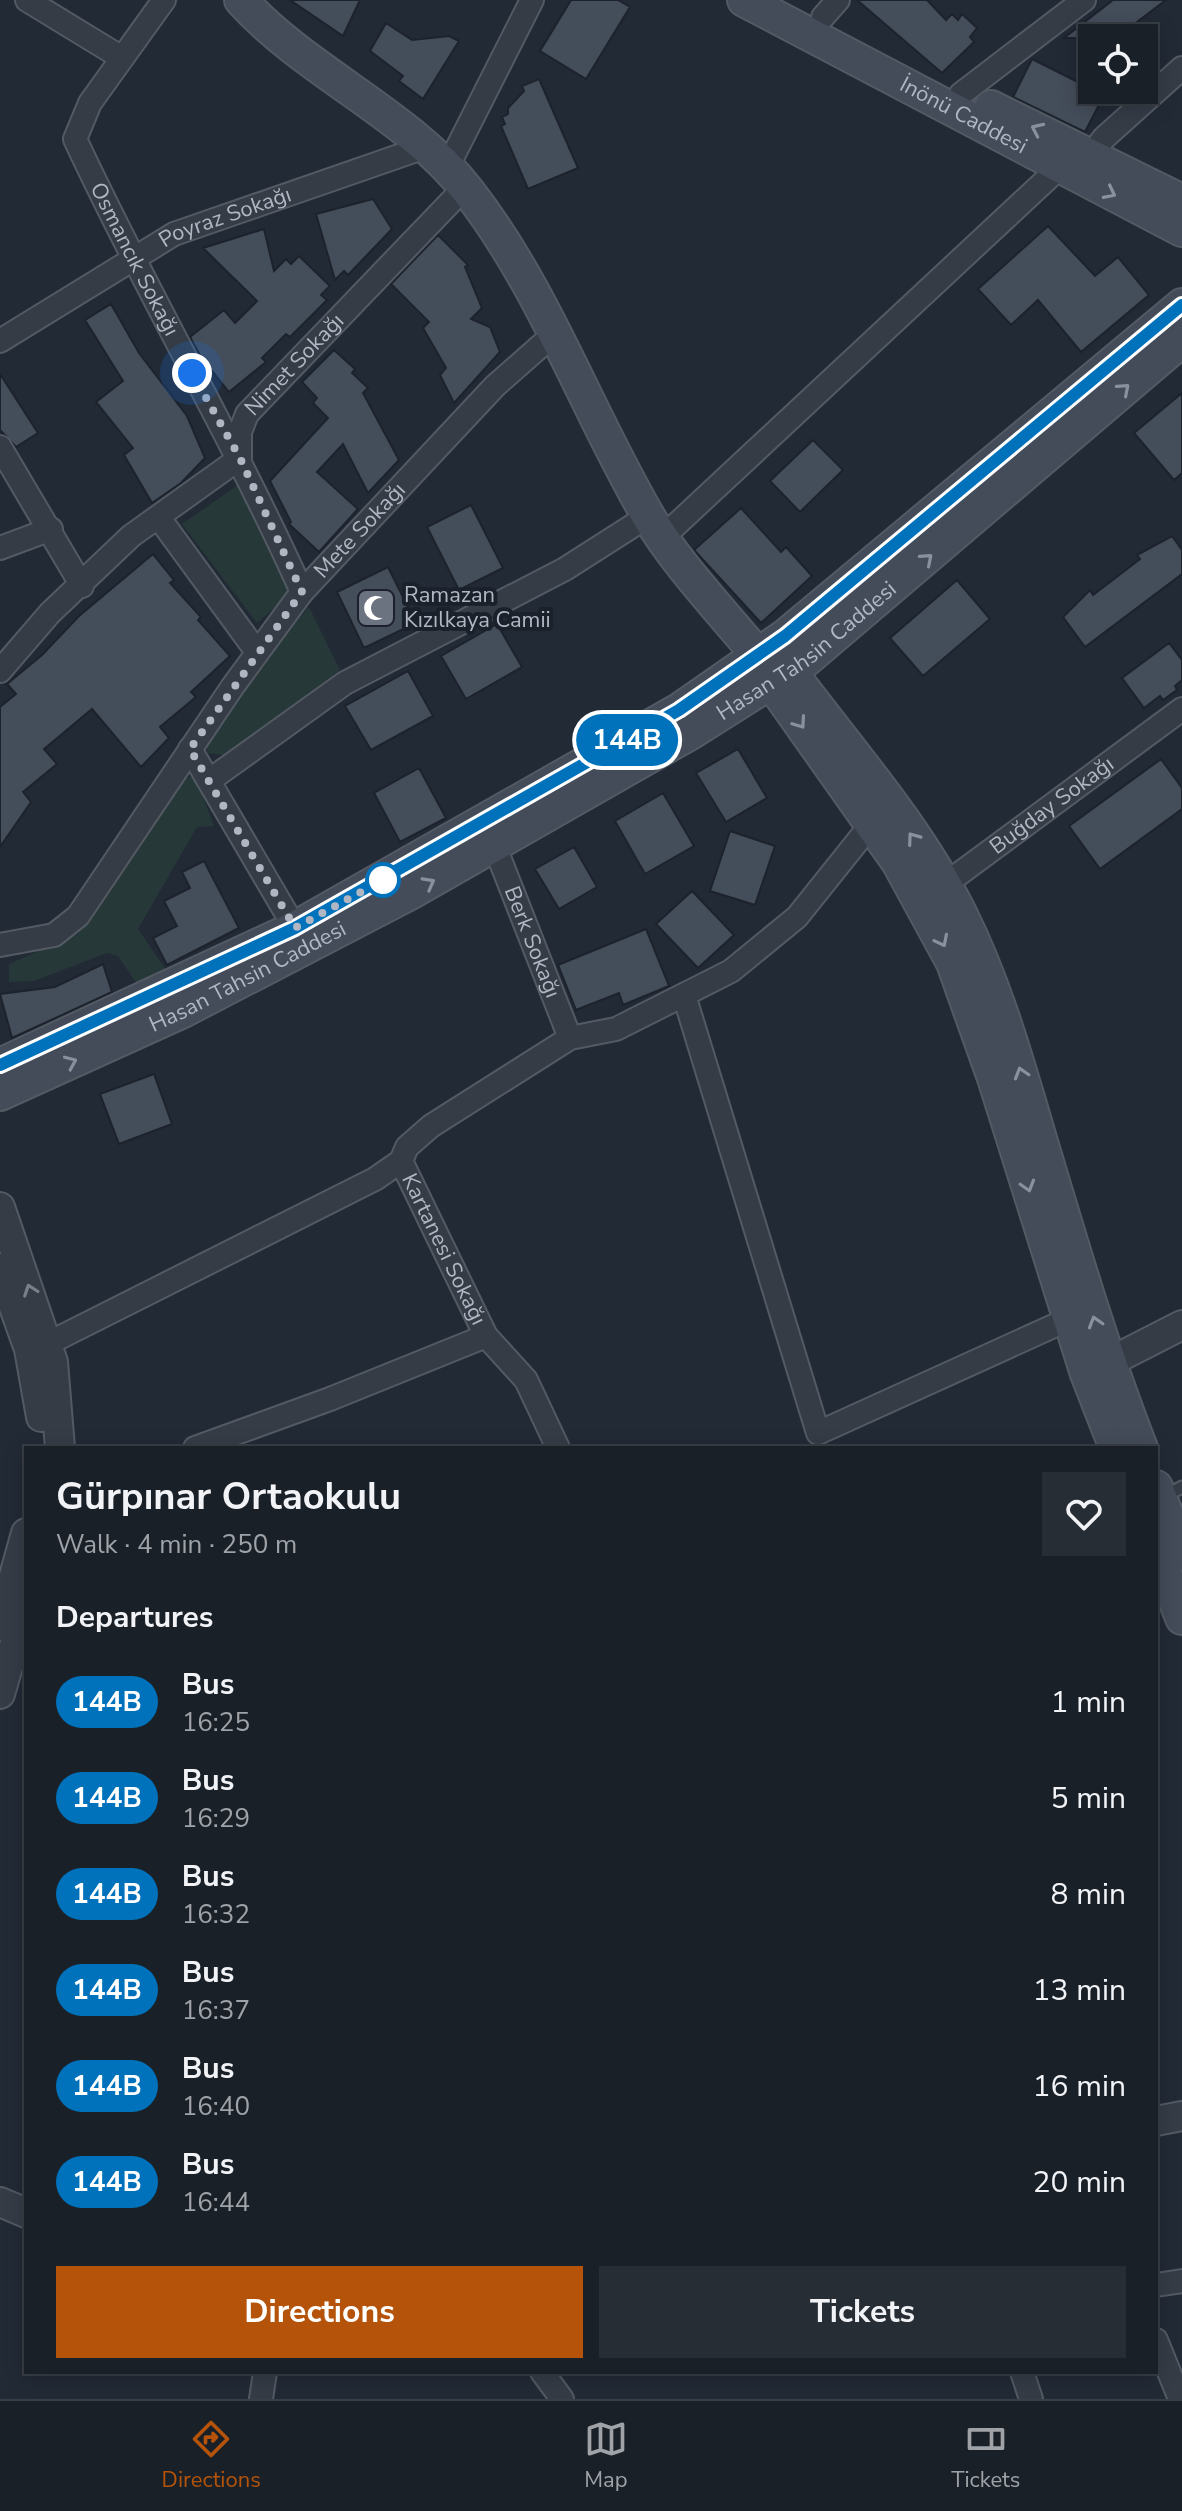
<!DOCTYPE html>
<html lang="en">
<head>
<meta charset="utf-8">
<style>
  :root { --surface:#1a2028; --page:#272d34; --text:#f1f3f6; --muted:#9fa3a8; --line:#383e45; --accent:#b45309 }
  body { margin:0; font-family:"Nunito Sans",sans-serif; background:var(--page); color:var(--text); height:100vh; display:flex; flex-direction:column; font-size:30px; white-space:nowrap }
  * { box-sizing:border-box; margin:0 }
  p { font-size:26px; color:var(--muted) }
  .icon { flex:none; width:44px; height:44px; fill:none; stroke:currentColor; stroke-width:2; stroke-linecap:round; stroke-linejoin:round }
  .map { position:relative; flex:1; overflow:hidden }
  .drawer { position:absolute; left:24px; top:1446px; width:1134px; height:928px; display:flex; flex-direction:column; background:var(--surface); border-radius:0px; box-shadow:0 4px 20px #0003,0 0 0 2px var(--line) }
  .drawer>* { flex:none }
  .badge { padding:0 16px; border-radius:26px; font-size:28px; line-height:52px }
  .tools { position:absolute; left:1078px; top:24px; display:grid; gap:16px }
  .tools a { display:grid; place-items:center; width:80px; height:80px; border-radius:0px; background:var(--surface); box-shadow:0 4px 20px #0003,0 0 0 2px var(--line); font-size:40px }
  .you { position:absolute; width:40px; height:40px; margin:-20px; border:6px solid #fff; border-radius:50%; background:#1a73e8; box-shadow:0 0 0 12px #1a73e833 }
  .map>.badge { position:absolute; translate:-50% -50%; box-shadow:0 0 0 4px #fff }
  h2 { padding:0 32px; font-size:30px; line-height:72px }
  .round { display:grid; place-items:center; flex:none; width:84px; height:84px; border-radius:0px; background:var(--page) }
  .summary { display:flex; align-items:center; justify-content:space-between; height:136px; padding:0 32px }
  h1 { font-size:38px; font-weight:700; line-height:60px }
  .button { display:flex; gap:16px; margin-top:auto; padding:16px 32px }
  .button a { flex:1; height:92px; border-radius:0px; background:var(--accent); color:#fff; font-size:32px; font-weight:700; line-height:92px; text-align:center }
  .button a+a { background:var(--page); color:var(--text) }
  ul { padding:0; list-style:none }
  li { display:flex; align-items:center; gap:24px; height:96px; padding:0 32px }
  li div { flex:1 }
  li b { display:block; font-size:30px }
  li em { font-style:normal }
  li .badge { min-width:88px; font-weight:700; text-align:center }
  .tabs { display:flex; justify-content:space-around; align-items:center; height:112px; border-top:2px solid var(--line); background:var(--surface); font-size:22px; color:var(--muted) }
  .tabs a { display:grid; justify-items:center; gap:4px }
  .tabs .on { color:var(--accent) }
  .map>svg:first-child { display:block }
</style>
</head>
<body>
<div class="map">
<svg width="1182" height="2399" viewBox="0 0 1182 2399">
  <rect width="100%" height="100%" fill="#222a36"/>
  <path fill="#273839" d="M 241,483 L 291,594 L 257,623 L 182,524 Z
    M 309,607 L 340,670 L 229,756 L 208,753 L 206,745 L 264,658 Z
    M 195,776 L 214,826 L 197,827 L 138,929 L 169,974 L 139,987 L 118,956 L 107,953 L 34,981 L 9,982 L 9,964 L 78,934 L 184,778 Z"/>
  <path fill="#444d5a" stroke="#1d232d" stroke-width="2" d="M 290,0 L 360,0 L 343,36 Z
    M 571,0 L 618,0 L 630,7 L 586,79 L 540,51 Z
    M 857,0 L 927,0 L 946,20 L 952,14 L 958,20 L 962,14 L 977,28 L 970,37 L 974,42 L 942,73 Z
    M 1113,0 L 1166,0 L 1116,38 L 1064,38 Z
    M 386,23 L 412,40 L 449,36 L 459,41 L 423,99 L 399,81 L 403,76 L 370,51 Z
    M 1032,59 L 1104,95 L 1085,132 L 1013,97 Z
    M 539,79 L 578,168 L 528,189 L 501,126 L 505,124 L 502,117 L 508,114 L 508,108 L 524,91 L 522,86 Z
    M 373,199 L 392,229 L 348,275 L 344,271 L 335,280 L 316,214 Z
    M 1048,226 L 1095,276 L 1118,257 L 1149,295 L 1081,352 L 1038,300 L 1011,325 L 978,289 Z
    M 264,229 L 274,271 L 286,259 L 291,264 L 299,256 L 330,286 L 321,295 L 327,300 L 290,337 L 286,334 L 262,358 L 266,362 L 229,392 L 201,357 L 190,337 L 224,310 L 235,323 L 257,301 L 203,248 Z
    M 438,235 L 468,265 L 465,267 L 482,308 L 471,319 L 490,327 L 500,352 L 454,403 L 440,375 L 446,368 L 423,328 L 429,322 L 391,284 Z
    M 111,304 L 139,353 L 187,416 L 205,458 L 181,483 L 152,503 L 124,455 L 133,448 L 96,402 L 123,381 L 85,320 Z
    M 334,350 L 355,369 L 352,373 L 368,388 L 363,393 L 399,460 L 368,493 L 343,444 L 317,472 L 358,509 L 319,552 L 289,524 L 291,522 L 270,481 L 328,418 L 313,403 L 317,398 L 302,382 Z
    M 0,374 L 38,433 L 16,447 L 0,430 Z
    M 1182,393 L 1182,473 L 1174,480 L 1134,433 Z
    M 813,440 L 843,470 L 800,512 L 770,481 Z
    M 471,505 L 503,568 L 459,590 L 427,527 Z
    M 741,508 L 781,552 L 786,547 L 812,576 L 761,623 L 694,550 Z
    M 1172,536 L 1182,550 L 1182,574 L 1085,647 L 1063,617 L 1090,590 L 1093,595 L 1140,559 L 1137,555 Z
    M 153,554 L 174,580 L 170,583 L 201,617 L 198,620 L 230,656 L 191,692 L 196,697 L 160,727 L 169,738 L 141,767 L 92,709 L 44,749 L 57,764 L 23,792 L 31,802 L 0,847 L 0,707 L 16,694 L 7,684 L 42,655 L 79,616 Z
    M 388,567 L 416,623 L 364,648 L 337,592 Z
    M 957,580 L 990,619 L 923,676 L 890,638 Z
    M 497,624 L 522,667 L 466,699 L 441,656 Z
    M 1169,643 L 1182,660 L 1182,680 L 1175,686 L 1177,690 L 1163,700 L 1160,696 L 1144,708 L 1122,678 Z
    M 408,671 L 433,716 L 371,750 L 345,706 Z
    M 738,749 L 767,798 L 726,822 L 696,773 Z
    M 1161,759 L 1182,788 L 1182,809 L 1100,869 L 1069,826 Z
    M 419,768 L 446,818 L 400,842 L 374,793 Z
    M 663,793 L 694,846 L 645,874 L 615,821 Z
    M 730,831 L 775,846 L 755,905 L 710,891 Z
    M 574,847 L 597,887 L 559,909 L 535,869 Z
    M 204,861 L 239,928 L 167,965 L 153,938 L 177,926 L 164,901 L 190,888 L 182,872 Z
    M 692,891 L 734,935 L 698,968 L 656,924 Z
    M 646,929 L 669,986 L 623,1005 L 619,993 L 576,1010 L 558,965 Z
    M 103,964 L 112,992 L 12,1038 L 0,994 L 55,987 Z
    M 154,1074 L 172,1124 L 119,1144 L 100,1094 Z"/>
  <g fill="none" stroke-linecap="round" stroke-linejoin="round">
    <defs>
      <path id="service" d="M 1161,1498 L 1182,1487"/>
      <g id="minor">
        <path d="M 27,0 L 122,58"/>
        <path id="s1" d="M 164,0 L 90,103 L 75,139 C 146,292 233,438 302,592"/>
        <path d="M 823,17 L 838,0"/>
        <path d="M 961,94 L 1084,0"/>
        <path d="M 1091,155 L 1104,138 L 1182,68"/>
        <path d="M 447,168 L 532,0"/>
        <path id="s2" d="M 0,341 L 174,234 L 425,147"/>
        <path d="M 0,447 L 82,586"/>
        <path d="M 159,518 L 257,652"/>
        <path d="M 663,537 L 1060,167"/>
        <path d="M 0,548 L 51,529"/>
        <path id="s3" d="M 0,671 L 50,613 L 131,536 L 240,458 L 240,432 L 247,414 L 465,187"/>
        <path d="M 190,749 L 295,928"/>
        <path d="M 210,780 L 345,683 L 565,569 L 648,516"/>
        <path id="s4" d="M 495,847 L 570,1038"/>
        <path id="s5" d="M 936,891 L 1182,709"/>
        <path id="s6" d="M 0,945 L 54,935 L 78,916 L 233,686 L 302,592 L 495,386 L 554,334"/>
        <path d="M 684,995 L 818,1433 L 1069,1319"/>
        <path id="s7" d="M 401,1161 L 486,1336 L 526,1380 L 558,1448"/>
        <path d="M 47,1344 L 375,1179 L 401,1161 L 407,1147 L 431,1126 L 570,1038 L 616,1029 L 731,971 L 797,917 L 861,837"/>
        <path d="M 195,1448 L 330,1399 L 486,1336"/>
        <path d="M 1156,2285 L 1182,2281"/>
        <path d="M 1156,2340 L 1180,2399"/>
        <path d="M 542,2372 L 562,2399"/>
        <path d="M 1022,2372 L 1031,2399"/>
        <path d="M 261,2399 L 265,2372"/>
      </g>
      <path id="tertiary" d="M 0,1207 L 53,1362 L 60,1448
        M 0,1268 L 29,1349 L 41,1417
        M 1090,1372 L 1182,1325
        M 0,1626 L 26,1533
        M 0,1694 L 26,1605
        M 1156,2121 L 1182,2116
        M 0,2202 L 26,2213"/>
      <g id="secondary">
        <path d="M 241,0 C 307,73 407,113 468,191 C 544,289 585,407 647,514 C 674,562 724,614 759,657 L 770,681 L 898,862 L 953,963 L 995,1081 L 1087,1374 L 1116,1448"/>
        <path id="s8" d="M 744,0 L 1182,230"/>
        <path d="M 991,107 L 1182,201"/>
        <path d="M 770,662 L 789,670 C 847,748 916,825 960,913 C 996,985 1018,1064 1041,1142 C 1072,1245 1102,1348 1141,1448"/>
        <path d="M 0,1065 L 295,928 L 679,710 L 785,636 L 1182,305"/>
        <path id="s9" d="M 0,1094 L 183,1011 L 410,893 L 692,732 L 806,660 L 1182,340"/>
        <path d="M 1156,1487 L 1182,1554"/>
        <path d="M 1156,1551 L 1182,1618"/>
      </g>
    </defs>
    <use href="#service" stroke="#535a64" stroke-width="15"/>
    <use href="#minor" stroke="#535a64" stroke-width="26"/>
    <use href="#tertiary" stroke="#535a64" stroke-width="32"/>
    <use href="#secondary" stroke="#535a64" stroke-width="36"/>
    <use href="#service" stroke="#353c46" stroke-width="11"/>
    <use href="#minor" stroke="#353c46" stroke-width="22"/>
    <use href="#tertiary" stroke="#353c46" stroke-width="28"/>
    <use href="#secondary" stroke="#444b59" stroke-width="32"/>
  </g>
  <defs><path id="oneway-chevron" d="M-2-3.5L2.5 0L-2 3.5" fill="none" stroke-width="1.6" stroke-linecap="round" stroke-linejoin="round" transform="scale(2)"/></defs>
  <g stroke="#8a919e">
    <use href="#oneway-chevron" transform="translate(1037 129) rotate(-155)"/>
    <use href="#oneway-chevron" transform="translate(1110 193) rotate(27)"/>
    <use href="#oneway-chevron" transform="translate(1124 389) rotate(-41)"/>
    <use href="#oneway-chevron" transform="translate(927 559) rotate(-41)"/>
    <use href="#oneway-chevron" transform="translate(800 723) rotate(55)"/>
    <use href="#oneway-chevron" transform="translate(913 838) rotate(-126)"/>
    <use href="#oneway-chevron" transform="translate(429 883) rotate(-29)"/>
    <use href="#oneway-chevron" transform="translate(942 941) rotate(63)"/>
    <use href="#oneway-chevron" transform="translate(71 1062) rotate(-24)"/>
    <use href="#oneway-chevron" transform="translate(1021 1073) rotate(-107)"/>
    <use href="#oneway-chevron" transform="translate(1028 1186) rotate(73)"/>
    <use href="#oneway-chevron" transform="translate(1095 1322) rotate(-107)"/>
  </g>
  <use stroke="#79808b" href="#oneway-chevron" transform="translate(30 1290) rotate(-109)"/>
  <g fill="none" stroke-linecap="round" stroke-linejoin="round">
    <defs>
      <path id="line" d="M 0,1065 L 295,928 L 679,710 L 785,636 L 1182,305"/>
    </defs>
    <use href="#line" stroke="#fff" stroke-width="18"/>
    <use href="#line" stroke="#0072bc" stroke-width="12"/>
    <path stroke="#b0b7c3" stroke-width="8" stroke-dasharray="0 14.4" d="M 192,373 L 240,458 L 302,592 L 190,749 L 295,928 L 383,880"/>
  </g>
  <defs>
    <symbol id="mosque-square" viewBox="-11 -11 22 22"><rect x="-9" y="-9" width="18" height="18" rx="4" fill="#6b7280" stroke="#1b212b"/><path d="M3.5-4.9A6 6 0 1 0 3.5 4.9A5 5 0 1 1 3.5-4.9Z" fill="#fff"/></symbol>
  </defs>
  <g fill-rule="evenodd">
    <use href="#mosque-square" x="354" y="586" width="44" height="44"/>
  </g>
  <circle fill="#fff" stroke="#0072bc" stroke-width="4" cx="383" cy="880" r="16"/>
  <g text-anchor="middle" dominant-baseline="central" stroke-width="8" stroke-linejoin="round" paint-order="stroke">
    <g font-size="22" fill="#b0b7c3" stroke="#1b212b">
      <text stroke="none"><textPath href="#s8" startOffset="248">İnönü Caddesi</textPath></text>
      <text stroke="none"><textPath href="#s2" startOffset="258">Poyraz Sokağı</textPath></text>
      <text stroke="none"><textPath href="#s1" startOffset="300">Osmancık Sokağı</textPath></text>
      <text stroke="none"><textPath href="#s3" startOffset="436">Nimet Sokağı</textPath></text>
      <text stroke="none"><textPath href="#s6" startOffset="564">Mete Sokağı</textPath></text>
      <text stroke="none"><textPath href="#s9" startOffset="922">Hasan Tahsin Caddesi</textPath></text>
      <text stroke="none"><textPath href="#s5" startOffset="144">Buğday Sokağı</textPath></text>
      <text stroke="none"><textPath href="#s4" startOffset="102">Berk Sokağı</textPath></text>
      <text stroke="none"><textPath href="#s9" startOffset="274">Hasan Tahsin Caddesi</textPath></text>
      <text stroke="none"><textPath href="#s7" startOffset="98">Kartanesi Sokağı</textPath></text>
    </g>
    <g font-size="22" fill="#b0b7c3" stroke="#1b212b" text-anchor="start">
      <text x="404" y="595">Ramazan<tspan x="404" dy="25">Kızılkaya Camii</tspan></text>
    </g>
  </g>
</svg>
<div class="tools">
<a><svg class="icon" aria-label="locate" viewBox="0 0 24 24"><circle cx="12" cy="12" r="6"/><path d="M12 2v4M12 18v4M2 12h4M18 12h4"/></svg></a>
</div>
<div class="you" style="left:192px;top:373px"></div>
<b class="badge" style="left:627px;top:740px;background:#0072bc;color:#fff">144B</b>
<section class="drawer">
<div class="summary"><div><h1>Gürpınar Ortaokulu</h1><p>Walk · 4 min · 250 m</p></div><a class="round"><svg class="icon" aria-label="heart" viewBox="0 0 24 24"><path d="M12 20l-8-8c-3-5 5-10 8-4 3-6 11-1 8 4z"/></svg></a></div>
<h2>Departures</h2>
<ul>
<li><span class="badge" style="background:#0072bc;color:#fff">144B</span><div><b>Bus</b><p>16:25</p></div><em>1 min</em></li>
<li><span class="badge" style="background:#0072bc;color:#fff">144B</span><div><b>Bus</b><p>16:29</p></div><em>5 min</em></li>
<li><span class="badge" style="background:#0072bc;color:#fff">144B</span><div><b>Bus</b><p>16:32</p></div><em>8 min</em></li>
<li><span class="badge" style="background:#0072bc;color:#fff">144B</span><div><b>Bus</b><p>16:37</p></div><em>13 min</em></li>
<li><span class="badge" style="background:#0072bc;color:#fff">144B</span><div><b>Bus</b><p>16:40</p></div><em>16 min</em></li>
<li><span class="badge" style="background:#0072bc;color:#fff">144B</span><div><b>Bus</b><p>16:44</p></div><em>20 min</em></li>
</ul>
<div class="button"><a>Directions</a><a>Tickets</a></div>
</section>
</div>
<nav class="tabs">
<a class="on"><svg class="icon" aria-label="directions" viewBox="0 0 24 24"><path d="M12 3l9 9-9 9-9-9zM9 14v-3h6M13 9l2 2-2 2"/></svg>Directions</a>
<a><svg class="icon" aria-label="map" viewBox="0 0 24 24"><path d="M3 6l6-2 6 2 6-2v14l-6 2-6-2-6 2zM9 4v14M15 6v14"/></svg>Map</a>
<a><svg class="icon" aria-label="tickets" viewBox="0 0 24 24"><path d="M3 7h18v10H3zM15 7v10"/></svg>Tickets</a>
</nav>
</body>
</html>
